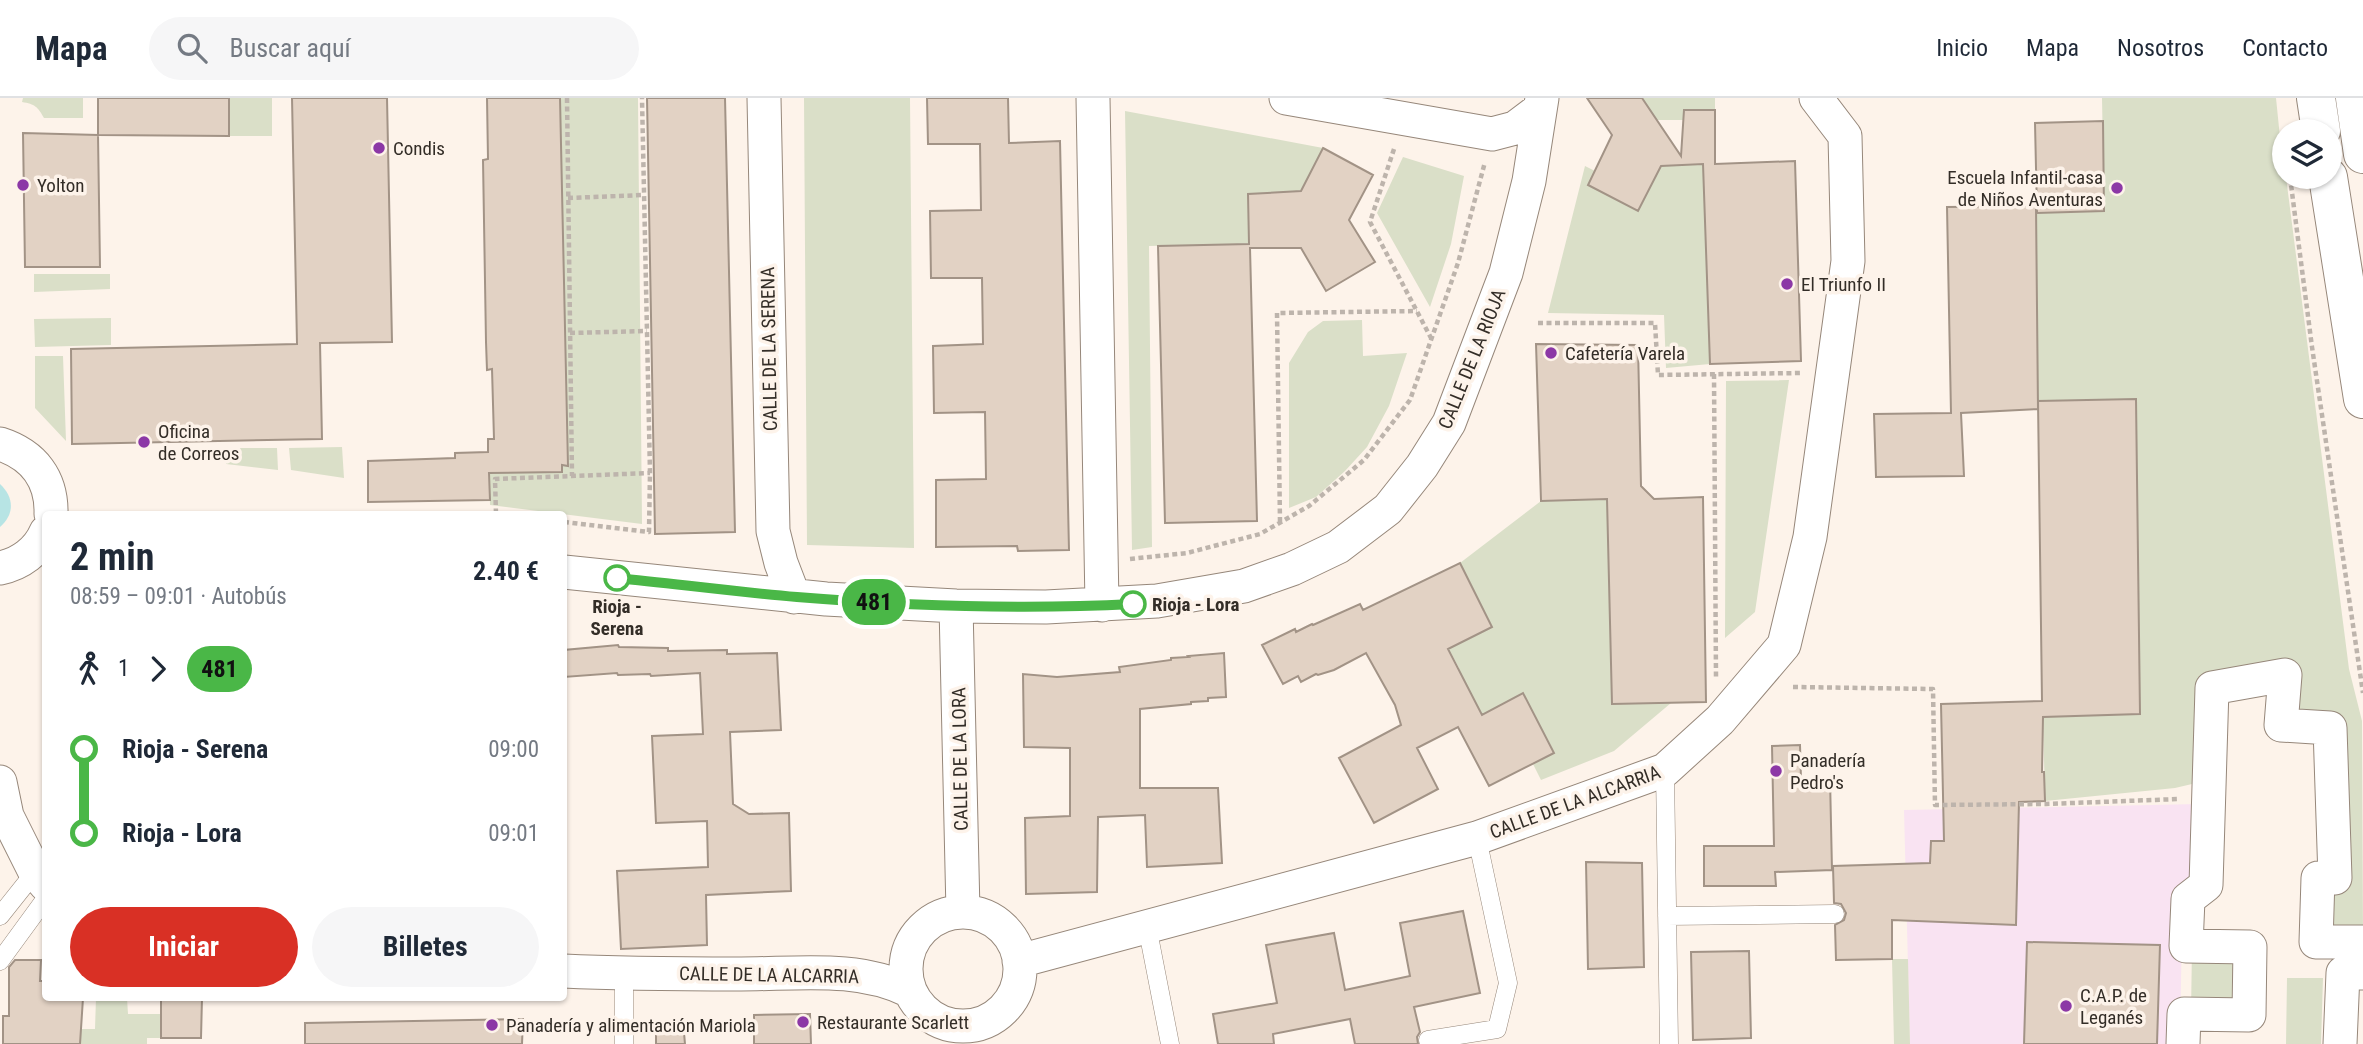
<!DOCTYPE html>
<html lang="es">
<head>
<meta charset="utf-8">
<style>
  :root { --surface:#fff; --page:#f6f6f7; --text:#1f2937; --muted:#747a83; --line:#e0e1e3; --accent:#d93025 }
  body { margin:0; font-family:"Roboto Condensed",sans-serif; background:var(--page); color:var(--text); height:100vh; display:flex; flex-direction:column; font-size:26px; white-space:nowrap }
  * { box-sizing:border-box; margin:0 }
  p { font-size:23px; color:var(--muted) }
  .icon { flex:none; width:38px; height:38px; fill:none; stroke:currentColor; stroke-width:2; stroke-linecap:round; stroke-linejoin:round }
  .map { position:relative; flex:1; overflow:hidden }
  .side { position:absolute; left:42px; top:413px; width:525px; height:490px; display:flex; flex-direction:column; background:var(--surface); border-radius:7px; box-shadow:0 2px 5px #0004 }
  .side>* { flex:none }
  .badge { padding:0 14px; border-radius:23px; font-size:24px; line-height:46px }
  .fabs { position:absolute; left:2272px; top:21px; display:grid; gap:14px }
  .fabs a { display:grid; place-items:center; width:70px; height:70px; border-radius:50%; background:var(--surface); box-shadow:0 2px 5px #0004; font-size:35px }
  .map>.badge { position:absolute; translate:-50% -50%; box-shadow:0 0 0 4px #fff }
  .legs { display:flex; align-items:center; gap:10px; height:77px; padding:0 28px; font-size:23px }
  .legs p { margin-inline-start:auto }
  .overview { display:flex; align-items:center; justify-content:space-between; height:119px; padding:0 28px }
  h1 { font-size:38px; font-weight:700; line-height:52px }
  .cta { display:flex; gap:14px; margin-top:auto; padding:14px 28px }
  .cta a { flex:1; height:80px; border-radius:42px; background:var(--accent); color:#fff; font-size:28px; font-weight:700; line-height:80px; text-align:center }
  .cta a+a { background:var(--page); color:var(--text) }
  ul { padding:0 28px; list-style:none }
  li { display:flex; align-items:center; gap:24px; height:84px; font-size:26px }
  li i { display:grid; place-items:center; width:10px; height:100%; margin:0 9px; background:currentColor }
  li i::after { content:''; width:18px; height:18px; margin:-9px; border:5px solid; border-radius:50%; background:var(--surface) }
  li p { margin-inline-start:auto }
  li:first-child i { background:linear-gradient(#0000 50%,currentColor 0) }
  li:last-child i { background:linear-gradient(currentColor 50%,#0000 0) }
  header { display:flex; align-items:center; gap:42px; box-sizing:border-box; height:98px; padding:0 35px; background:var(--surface); border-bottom:2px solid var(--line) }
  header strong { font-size:33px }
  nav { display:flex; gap:38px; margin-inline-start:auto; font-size:24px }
  .search { width:490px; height:63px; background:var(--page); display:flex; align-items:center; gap:18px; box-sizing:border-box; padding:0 24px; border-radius:38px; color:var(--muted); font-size:26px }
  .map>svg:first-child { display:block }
</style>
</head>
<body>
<header>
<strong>Mapa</strong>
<div class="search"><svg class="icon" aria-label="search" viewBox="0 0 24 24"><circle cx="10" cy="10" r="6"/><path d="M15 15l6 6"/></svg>Buscar aquí</div>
<nav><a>Inicio</a><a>Mapa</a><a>Nosotros</a><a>Contacto</a></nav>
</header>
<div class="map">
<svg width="2363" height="946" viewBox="0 0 2363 946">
  <rect width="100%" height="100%" fill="#fdf3ea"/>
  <path fill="#f9e3f2" d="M 2199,706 L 2198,784 L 2182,823 L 2180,946 L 1910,946 L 1904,712 Z"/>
  <path fill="#dadfc8" d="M 23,0 L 83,0 L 83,20 L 44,20 C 38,9 35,6 22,4 Z
    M 229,0 L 272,0 L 272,38 L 229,38 Z
    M 560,0 L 638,0 L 642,426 L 490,407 L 489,369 L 496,375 L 562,374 L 562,367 L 567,368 Z
    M 804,0 L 910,0 L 914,450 L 807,447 Z
    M 1642,0 L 1715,0 L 1715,12 L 1684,12 L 1683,22 L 1656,22 Z
    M 2102,0 L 2276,0 L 2284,79 L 2286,79 L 2349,571 L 2362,623 L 2363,844 L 2316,844 L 2330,630 L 2281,627 L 2284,577 L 2212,590 L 2209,682 L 2175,690 L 2045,703 L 2043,619 L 2140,616 L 2136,301 L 2038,303 L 2036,115 L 2104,113 Z
    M 1125,13 L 1323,50 L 1310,75 L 1316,79 L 1303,103 L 1275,94 L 1248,96 L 1249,146 L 1149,148 L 1152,449 L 1132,452 Z
    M 1684,58 L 1685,67 L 1703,66 L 1710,266 L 1666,270 L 1664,217 L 1548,215 L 1585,68 L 1595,73 L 1589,87 L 1638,113 L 1651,87 L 1655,59 Z
    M 1403,59 L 1464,78 L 1451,146 L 1430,209 L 1377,115 Z
    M 34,176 L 110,176 L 110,191 L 34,194 Z
    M 111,220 L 111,247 L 35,249 L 34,221 Z
    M 1362,222 L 1363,258 L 1407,255 L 1389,308 L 1367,349 L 1345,373 L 1316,399 L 1289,410 L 1289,265 L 1308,234 L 1323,223 Z
    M 35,258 L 63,258 L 66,343 L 35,310 Z
    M 1789,282 L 1755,514 L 1725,540 L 1726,283 Z
    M 342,349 L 344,380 L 291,372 L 289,350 Z
    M 226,350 L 277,350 L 278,372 L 226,366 Z
    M 1569,378 L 1607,401 L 1613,606 L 1671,605 L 1614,653 L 1541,682 L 1533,666 L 1554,654 L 1523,595 L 1501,607 L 1486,625 L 1469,591 L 1455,597 L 1446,577 L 1459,570 L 1444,542 L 1467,542 L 1492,529 L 1481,507 L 1463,496 L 1473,490 L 1460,465 L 1541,403 L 1570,402 Z
    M 2192,848 L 2250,849 L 2249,917 L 2191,916 Z
    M 1892,861 L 1908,861 L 1910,946 L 1894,946 Z
    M 2287,880 L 2323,880 L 2321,946 L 2286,946 Z
    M 96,900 L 127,900 L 128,916 L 161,916 L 161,940 L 147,940 L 147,946 L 80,946 L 80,931 L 95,931 Z"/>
  <path fill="#b7e4e4" d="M 0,386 C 14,399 15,416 0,429 Z"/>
  <path fill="#e2d2c4" stroke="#a29386" stroke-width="2" d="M 98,0 L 229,0 L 229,38 L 98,37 Z
    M 292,0 L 387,0 L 392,244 L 320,245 L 322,341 L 72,346 L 71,251 L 297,246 Z
    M 487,0 L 560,0 L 568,368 L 562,367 L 562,374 L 489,375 L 490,402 L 368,404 L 368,363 L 455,360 L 455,355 L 488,354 L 488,341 L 494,341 L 492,271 L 487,272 L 486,244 L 483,62 L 488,61 Z
    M 647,0 L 725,0 L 735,434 L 655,436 Z
    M 927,0 L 1008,0 L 1009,45 L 1060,43 L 1069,452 L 1018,453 L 1017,448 L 936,449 L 936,382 L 986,381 L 985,314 L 934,315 L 933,248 L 983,246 L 982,180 L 931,180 L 930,113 L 981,112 L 980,46 L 928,46 Z
    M 1587,0 L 1642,0 L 1681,58 L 1684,12 L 1715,12 L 1715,66 L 1795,63 L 1801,263 L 1710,266 L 1703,66 L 1661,68 L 1638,113 L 1588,87 L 1612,37 Z
    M 2103,23 L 2104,113 L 2037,115 L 2035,25 Z
    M 23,35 L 98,37 L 100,169 L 25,169 Z
    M 1323,50 L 1373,77 L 1349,122 L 1375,164 L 1326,193 L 1301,150 L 1250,150 L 1257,423 L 1165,425 L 1158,148 L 1249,146 L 1248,96 L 1301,93 Z
    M 2036,108 L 2038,311 L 1961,315 L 1964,378 L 1876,379 L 1874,316 L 1951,315 L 1947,109 Z
    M 1536,246 L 1638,247 L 1641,388 L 1654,401 L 1703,399 L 1706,604 L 1612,606 L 1607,401 L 1541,403 Z
    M 2136,301 L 2140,616 L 2043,619 L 2042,674 L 2044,674 L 2045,703 L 2019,704 L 2016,827 L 1892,822 L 1892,861 L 1836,862 L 1835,827 L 1844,822 L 1846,815 L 1841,806 L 1834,805 L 1833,768 L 1930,765 L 1931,743 L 1944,743 L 1941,606 L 2042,603 L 2038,303 Z
    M 1460,465 L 1492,529 L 1448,551 L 1482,617 L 1523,595 L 1554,655 L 1489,688 L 1458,629 L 1417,650 L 1438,691 L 1374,725 L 1339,660 L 1401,627 L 1395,607 L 1366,555 L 1334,572 L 1318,577 L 1316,576 L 1301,584 L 1298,578 L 1283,586 L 1262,547 L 1295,531 L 1296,534 L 1312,526 L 1313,527 L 1360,506 L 1363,512 Z
    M 618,547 L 619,549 L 668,550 L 668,553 L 727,552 L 727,556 L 777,555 L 781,632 L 730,634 L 733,706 L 749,716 L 789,715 L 791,793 L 706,797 L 707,847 L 621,851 L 617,773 L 708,769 L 707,723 L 656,725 L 652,638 L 703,636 L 700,575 L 651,578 L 650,576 L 618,577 L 617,575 L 564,579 L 564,552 Z
    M 1224,555 L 1226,599 L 1208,600 L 1208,603 L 1191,604 L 1191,606 L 1140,611 L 1140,690 L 1218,690 L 1222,765 L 1147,769 L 1145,717 L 1098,719 L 1097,794 L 1026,796 L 1025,720 L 1070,718 L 1070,650 L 1024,649 L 1023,576 L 1057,579 L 1120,574 L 1119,569 L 1171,562 L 1171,560 L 1189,559 L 1188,558 Z
    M 1800,647 L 1801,681 L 1830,680 L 1832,772 L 1775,774 L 1776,788 L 1704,788 L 1704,748 L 1774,748 L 1772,648 Z
    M 1586,764 L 1642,765 L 1644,869 L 1588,871 Z
    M 1463,813 L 1480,895 L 1414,909 L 1420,934 L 1417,939 L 1418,946 L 1355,946 L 1350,921 L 1273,936 L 1274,946 L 1218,946 L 1213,916 L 1277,905 L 1266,847 L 1334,835 L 1345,892 L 1410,878 L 1400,825 Z
    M 2027,844 L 2160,847 L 2157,946 L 2024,946 Z
    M 1749,853 L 1751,940 L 1693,942 L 1691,854 Z
    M 15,862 L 41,862 L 40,883 L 46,883 L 46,900 L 83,900 L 80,946 L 3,946 L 3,918 L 9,918 L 9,869 Z
    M 161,900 L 202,900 L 201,940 L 161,940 Z
    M 810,916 L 811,946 L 754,946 L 754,917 Z
    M 523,921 L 522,946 L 305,946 L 305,925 Z
    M 683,923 L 685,946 L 656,946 L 656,924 Z"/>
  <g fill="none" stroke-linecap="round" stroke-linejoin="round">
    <defs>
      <path id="lane" d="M 1665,672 L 1669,946
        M 0,818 L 35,774
        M 1667,818 L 1835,816
        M 1147,828 L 1170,946
        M 0,863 L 46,800
        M 624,876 L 624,946
        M 1428,942 L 1497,931 L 1508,885 L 1477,740"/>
      <path id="street" d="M 764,0 L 773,433 L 781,465 L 794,499
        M 1093,0 L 1102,507
        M 1286,0 L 1492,36 L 1515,30 L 1540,11
        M 0,346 C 34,357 52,381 51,416
        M 0,470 C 20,466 38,453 46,434
        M 564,474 L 826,501 L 956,508 L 1046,509 L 1157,503 L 1244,488 L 1292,471 L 1338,449 L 1388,411 L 1422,368 L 1449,325 L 1506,175 L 1529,83 L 1542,0
        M 956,508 L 963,814
        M 0,684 L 7,718 L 35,774 L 46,787
        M906 871a57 57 0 1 1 114 0a57 57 0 1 1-114 0Z
        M 1019,863 L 1477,740 L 1665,672 L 1720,622 L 1784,547 L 1810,439 L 1848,163 L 1845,38 L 1816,0
        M 564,873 C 623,876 682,876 741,876 C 798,876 858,867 910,893
        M 2183,946 L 2184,916 L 2249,917 L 2250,849 L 2186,848 L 2188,801 L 2206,787 L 2212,590 L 2285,577 L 2281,627 L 2330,630 L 2335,780 L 2318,780 L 2316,844 L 2363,844
        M 2340,946 L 2343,875 L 2363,875"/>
      <path id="highway" d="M 2316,0 L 2321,33
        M 2355,0 L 2363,56
        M 2328,79 L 2363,301"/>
    </defs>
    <use href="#lane" stroke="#96877a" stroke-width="19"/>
    <use href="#street" stroke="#96877a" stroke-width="35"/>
    <use href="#highway" stroke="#96877a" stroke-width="40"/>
    <path stroke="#bdb4ac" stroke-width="4.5" stroke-dasharray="5 3.5" stroke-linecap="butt" d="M 567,0 L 572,378
      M 1394,51 L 1370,124 L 1431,240
      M 2290,79 L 2312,249 L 2363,595
      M 568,100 L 644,97
      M 1538,225 L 1655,225 L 1658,277 L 1801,275
      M 570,235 L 647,233
      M 1714,276 L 1716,580
      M 504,416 L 496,416 L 495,381 L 650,375
      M 564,424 L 649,434 L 650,375 L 642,0
      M 1280,424 L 1277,215 L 1417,213
      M 1130,461 L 1187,455 L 1260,436 L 1309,408 L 1364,362 L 1410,302 L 1458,165 L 1485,64
      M 1793,589 L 1933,591 L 1935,707 L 2046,706 L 2179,701
      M 719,923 L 719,930
      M 747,923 L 748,930
      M 684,925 L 685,931"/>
    <use href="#lane" stroke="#fff" stroke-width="18"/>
    <use href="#street" stroke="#fff" stroke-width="33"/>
    <use href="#highway" stroke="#fff" stroke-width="38"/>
  </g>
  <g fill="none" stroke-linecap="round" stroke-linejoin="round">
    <defs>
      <path id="line-1" d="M 617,480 C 677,486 737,494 797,499 C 909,508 1021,512 1133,506"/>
    </defs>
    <use href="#line-1" stroke="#fff" stroke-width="16"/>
    <use href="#line-1" stroke="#4ab747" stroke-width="10"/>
  </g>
  <g fill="#8c38a6" stroke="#fdf3ea" stroke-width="2.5">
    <circle cx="379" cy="50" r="7"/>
    <circle cx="23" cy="87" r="7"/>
    <circle cx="2117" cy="90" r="7"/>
    <circle cx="1787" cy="186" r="7"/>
    <circle cx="1551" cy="255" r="7"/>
    <circle cx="144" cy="344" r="7"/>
    <circle cx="1776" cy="673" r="7"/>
    <circle cx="2066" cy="908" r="7"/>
    <circle cx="803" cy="924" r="7"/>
    <circle cx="492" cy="927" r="7"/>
  </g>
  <g fill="#fff" stroke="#4ab747" stroke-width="3.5">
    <circle cx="617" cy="480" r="12"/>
    <circle cx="1133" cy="506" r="12"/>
  </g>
  <g text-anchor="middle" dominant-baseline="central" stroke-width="7" stroke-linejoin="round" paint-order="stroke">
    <g font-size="19" fill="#332d27" stroke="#fdf3ea" text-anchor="start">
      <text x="393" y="50">Condis</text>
      <text x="2103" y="79" text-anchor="end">Escuela Infantil-casa<tspan x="2103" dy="22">de Niños Aventuras</tspan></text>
      <text x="37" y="87">Yolton</text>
      <text x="1801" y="186">El Triunfo II</text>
      <text x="1565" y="255">Cafetería Varela</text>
      <text x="158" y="333">Oficina<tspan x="158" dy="22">de Correos</tspan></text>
      <text x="1790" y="662">Panadería<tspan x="1790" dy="22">Pedro's</tspan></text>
      <text x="2080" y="897">C.A.P. de<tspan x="2080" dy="22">Leganés</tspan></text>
      <text x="817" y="924">Restaurante Scarlett</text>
      <text x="506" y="927">Panadería y alimentación Mariola</text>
    </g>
    <g font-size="19" fill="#332d27" stroke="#fdf3ea">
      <text transform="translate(769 251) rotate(-91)">CALLE DE LA SERENA</text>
      <text transform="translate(1472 261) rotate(-68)">CALLE DE LA RIOJA</text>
      <text transform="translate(960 661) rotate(-91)">CALLE DE LA LORA</text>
      <text transform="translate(1575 704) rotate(-20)">CALLE DE LA ALCARRIA</text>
      <text transform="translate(769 877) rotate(1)">CALLE DE LA ALCARRIA</text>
    </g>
    <g font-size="19" font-weight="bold" fill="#332d27" stroke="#fdf3ea" text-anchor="start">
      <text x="1152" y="506">Rioja - Lora</text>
      <text x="617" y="508" text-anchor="middle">Rioja -<tspan x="617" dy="22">Serena</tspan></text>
    </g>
  </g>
</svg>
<div class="fabs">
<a><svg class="icon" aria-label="layers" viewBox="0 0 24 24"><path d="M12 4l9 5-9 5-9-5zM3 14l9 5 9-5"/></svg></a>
</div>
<b class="badge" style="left:874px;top:504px;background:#4ab747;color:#111">481</b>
<section class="side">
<div class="overview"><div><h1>2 min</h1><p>08:59 – 09:01 · Autobús</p></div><b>2.40 €</b></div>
<div class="legs"><svg class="icon" aria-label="walk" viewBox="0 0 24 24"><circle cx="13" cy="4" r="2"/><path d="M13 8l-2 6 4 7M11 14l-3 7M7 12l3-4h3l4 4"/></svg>1<svg class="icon" aria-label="forward" viewBox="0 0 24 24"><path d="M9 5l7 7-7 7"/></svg><b class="badge" style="background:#4ab747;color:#111">481</b></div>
<ul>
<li><i style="color:#4ab747"></i><b>Rioja - Serena</b><p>09:00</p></li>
<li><i style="color:#4ab747"></i><b>Rioja - Lora</b><p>09:01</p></li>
</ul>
<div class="cta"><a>Iniciar</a><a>Billetes</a></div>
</section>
</div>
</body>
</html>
